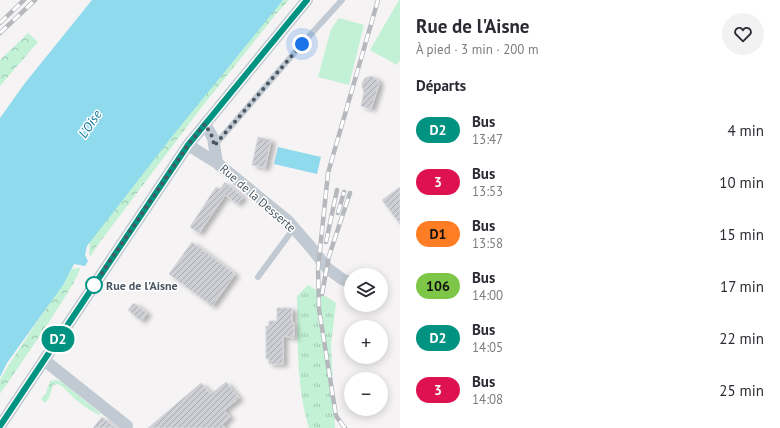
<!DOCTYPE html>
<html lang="fr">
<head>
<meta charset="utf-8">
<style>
  :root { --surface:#fff; --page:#f2f2f3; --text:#2b2b33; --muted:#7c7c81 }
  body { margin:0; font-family:"PT Sans",sans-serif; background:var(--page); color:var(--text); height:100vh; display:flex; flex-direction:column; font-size:15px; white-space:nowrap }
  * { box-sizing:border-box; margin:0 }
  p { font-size:13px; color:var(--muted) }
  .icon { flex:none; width:22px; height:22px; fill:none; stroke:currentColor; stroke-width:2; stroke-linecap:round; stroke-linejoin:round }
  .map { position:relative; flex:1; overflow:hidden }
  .side { display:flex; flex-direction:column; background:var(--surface); width:380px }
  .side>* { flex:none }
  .badge { padding:0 8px; border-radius:13px; font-size:14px; line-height:26px }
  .controls { position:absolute; left:344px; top:268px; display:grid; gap:8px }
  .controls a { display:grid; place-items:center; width:44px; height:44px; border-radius:50%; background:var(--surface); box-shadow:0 2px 10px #0003; font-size:20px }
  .you { position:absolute; width:20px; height:20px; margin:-10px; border:3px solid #fff; border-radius:50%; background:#1a73e8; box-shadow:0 0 0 6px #1a73e833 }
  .map>.badge { position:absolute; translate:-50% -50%; box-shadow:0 0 0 2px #fff }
  h2 { padding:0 16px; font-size:15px; line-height:36px }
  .round { display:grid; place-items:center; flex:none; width:42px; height:42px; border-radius:21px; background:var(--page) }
  .headline { display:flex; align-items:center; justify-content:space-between; height:68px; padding:0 16px }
  h1 { font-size:19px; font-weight:600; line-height:30px }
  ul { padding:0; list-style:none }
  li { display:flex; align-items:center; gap:12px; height:52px; padding:0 16px }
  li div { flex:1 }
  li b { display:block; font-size:15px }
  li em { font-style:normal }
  li .badge { min-width:44px; font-weight:700; text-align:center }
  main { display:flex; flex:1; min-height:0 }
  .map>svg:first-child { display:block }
</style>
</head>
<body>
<main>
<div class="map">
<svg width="400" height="428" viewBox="0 0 400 428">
  <defs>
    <pattern id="grass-tufts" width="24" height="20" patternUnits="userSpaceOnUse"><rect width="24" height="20" fill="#c3f1d5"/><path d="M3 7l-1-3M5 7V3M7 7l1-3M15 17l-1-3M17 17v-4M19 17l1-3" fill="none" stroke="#a0c6b0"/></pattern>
    <pattern id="forest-crowns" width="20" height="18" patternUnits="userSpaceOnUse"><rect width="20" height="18" fill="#c3f1d5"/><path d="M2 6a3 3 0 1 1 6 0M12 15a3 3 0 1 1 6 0" fill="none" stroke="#a0c6b0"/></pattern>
    <pattern id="building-hatch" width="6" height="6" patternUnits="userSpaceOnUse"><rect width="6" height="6" fill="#cdcfd5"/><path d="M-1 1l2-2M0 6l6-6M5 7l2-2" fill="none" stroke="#a8abb0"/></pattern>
    <filter id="shadow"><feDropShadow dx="4.5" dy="2.5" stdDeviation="2" flood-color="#0004"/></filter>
  </defs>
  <rect width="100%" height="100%" fill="#f5f3f3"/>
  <path fill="url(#grass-tufts)" d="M 308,285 L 336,303 L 331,344 L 335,428 L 309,428 C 296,385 298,341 297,296 Z
    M 56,380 L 62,382 L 100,413 L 100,415 C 92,412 82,405 75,399 C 69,394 66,388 58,384 L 53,385 L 49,398 L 45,403 L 41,399 L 46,393 L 50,381 Z"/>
  <path fill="url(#forest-crowns)" d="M 274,0 L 289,0 L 277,13 L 201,108 L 97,246 L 91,256 L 89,255 L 90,237 Z
    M 28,33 L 38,42 L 0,86 L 0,60 Z
    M 80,268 C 81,278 11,378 0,394 L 0,380 L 8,366 L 72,269 Z"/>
  <path fill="#c3f1d5" d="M 399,0 L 400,0 L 400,60 L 397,65 L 370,50 Z
    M 339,18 L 364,25 L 349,85 L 318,77 L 331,29 Z"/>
  <path fill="#90daee" d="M 92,0 L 283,0 L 174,134 L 87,246 L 85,255 L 88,261 L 85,266 L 74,264 L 63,285 L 7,363 L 0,377 L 0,118 L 25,83 Z
    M 278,147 L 321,157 L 317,174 L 274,164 Z"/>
  <path fill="url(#building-hatch)" stroke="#d7d9de" filter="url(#shadow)" d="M 371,76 L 377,79 L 379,84 L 371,109 L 361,106 L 364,92 L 362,87 L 362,83 L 365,78 Z
    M 258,137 L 271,140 L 265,168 L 252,165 Z
    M 225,182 L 243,197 L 237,204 L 225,195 L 199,233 L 190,227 L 216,187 L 220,189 Z
    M 400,187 L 400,224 L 382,200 Z
    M 192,242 L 235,274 L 212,306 L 169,274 Z
    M 134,303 L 147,313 L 141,321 L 128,310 Z
    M 277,308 L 292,308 L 292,324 L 294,323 L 294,338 L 283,336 L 283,364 L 269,364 L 269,359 L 266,359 L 266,326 L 269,326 L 269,321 L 277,321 Z
    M 226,382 L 239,398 L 224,410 L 230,417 L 222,424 L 225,428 L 148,428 L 201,383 L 211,394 Z
    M 102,417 L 116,428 L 93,428 Z"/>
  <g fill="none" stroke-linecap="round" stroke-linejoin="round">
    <path stroke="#c1cad2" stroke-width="6" d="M 214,146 L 302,44 L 342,0
      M 258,277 L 294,228"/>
    <path stroke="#c1cad2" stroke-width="12" d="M 205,124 L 213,138 L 217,163
      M 188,145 L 217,163 L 288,221 L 314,251 L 327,268 L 342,279 L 351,283
      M 44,360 L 127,426 L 125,428
      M 0,426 L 188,145 L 307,0"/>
    <defs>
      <path id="rail" d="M 0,23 L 24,0
        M 0,33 L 35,0
        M 338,213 L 344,192
        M 326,242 L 337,190
        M 322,294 L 329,256 L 350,193
        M 345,428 L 336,416 L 319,309 L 318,269 L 328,173 L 378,0"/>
    </defs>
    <use href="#rail" stroke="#b5b8bd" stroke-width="4.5"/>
    <use href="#rail" stroke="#fff" stroke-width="3" stroke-dasharray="9" stroke-linecap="butt"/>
  </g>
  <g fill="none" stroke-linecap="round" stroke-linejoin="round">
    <defs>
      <path id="line" d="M 0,426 L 188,145 L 307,0"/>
    </defs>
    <use href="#line" stroke="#fff" stroke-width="9"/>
    <use href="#line" stroke="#009382" stroke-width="6"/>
    <path stroke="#4a5661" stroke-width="4" stroke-dasharray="0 7.2" d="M 94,285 L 188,145 L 205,124 L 213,138 L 214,146 L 302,44"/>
  </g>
  <circle fill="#fff" stroke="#009382" stroke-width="2" cx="94" cy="285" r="8"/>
  <g text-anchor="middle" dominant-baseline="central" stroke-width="3" stroke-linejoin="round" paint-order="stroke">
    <g font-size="12" fill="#4a5661" stroke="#fff">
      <text transform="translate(258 198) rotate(41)">Rue de la Desserte</text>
    </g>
    <g font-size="12" font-weight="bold" fill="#4a5661" stroke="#fff" text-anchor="start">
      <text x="106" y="285">Rue de l'Aisne</text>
    </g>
    <g font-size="13" font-style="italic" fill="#0c7c9b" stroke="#fff">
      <text transform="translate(90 124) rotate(-56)">L'Oise</text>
    </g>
  </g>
</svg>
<div class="controls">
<a><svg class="icon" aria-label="layers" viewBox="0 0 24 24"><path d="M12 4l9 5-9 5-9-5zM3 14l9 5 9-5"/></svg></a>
<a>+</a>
<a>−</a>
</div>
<div class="you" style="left:302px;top:44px"></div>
<b class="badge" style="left:58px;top:339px;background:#009382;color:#fff">D2</b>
</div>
<section class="side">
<div class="headline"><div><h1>Rue de l'Aisne</h1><p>À pied · 3 min · 200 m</p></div><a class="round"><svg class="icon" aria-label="heart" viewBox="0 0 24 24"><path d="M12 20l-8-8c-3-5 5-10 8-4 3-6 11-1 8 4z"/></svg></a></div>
<h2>Départs</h2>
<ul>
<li><span class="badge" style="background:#009382;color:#fff">D2</span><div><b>Bus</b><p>13:47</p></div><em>4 min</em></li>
<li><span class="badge" style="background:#de1251;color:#fff">3</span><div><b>Bus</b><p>13:53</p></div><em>10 min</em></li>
<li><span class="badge" style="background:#ff7d24;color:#111">D1</span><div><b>Bus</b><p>13:58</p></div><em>15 min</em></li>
<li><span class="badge" style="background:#7dc647;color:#111">106</span><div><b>Bus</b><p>14:00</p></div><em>17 min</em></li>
<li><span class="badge" style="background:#009382;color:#fff">D2</span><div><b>Bus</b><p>14:05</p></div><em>22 min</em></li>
<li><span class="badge" style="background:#de1251;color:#fff">3</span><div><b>Bus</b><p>14:08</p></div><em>25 min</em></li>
</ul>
</section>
</main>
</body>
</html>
